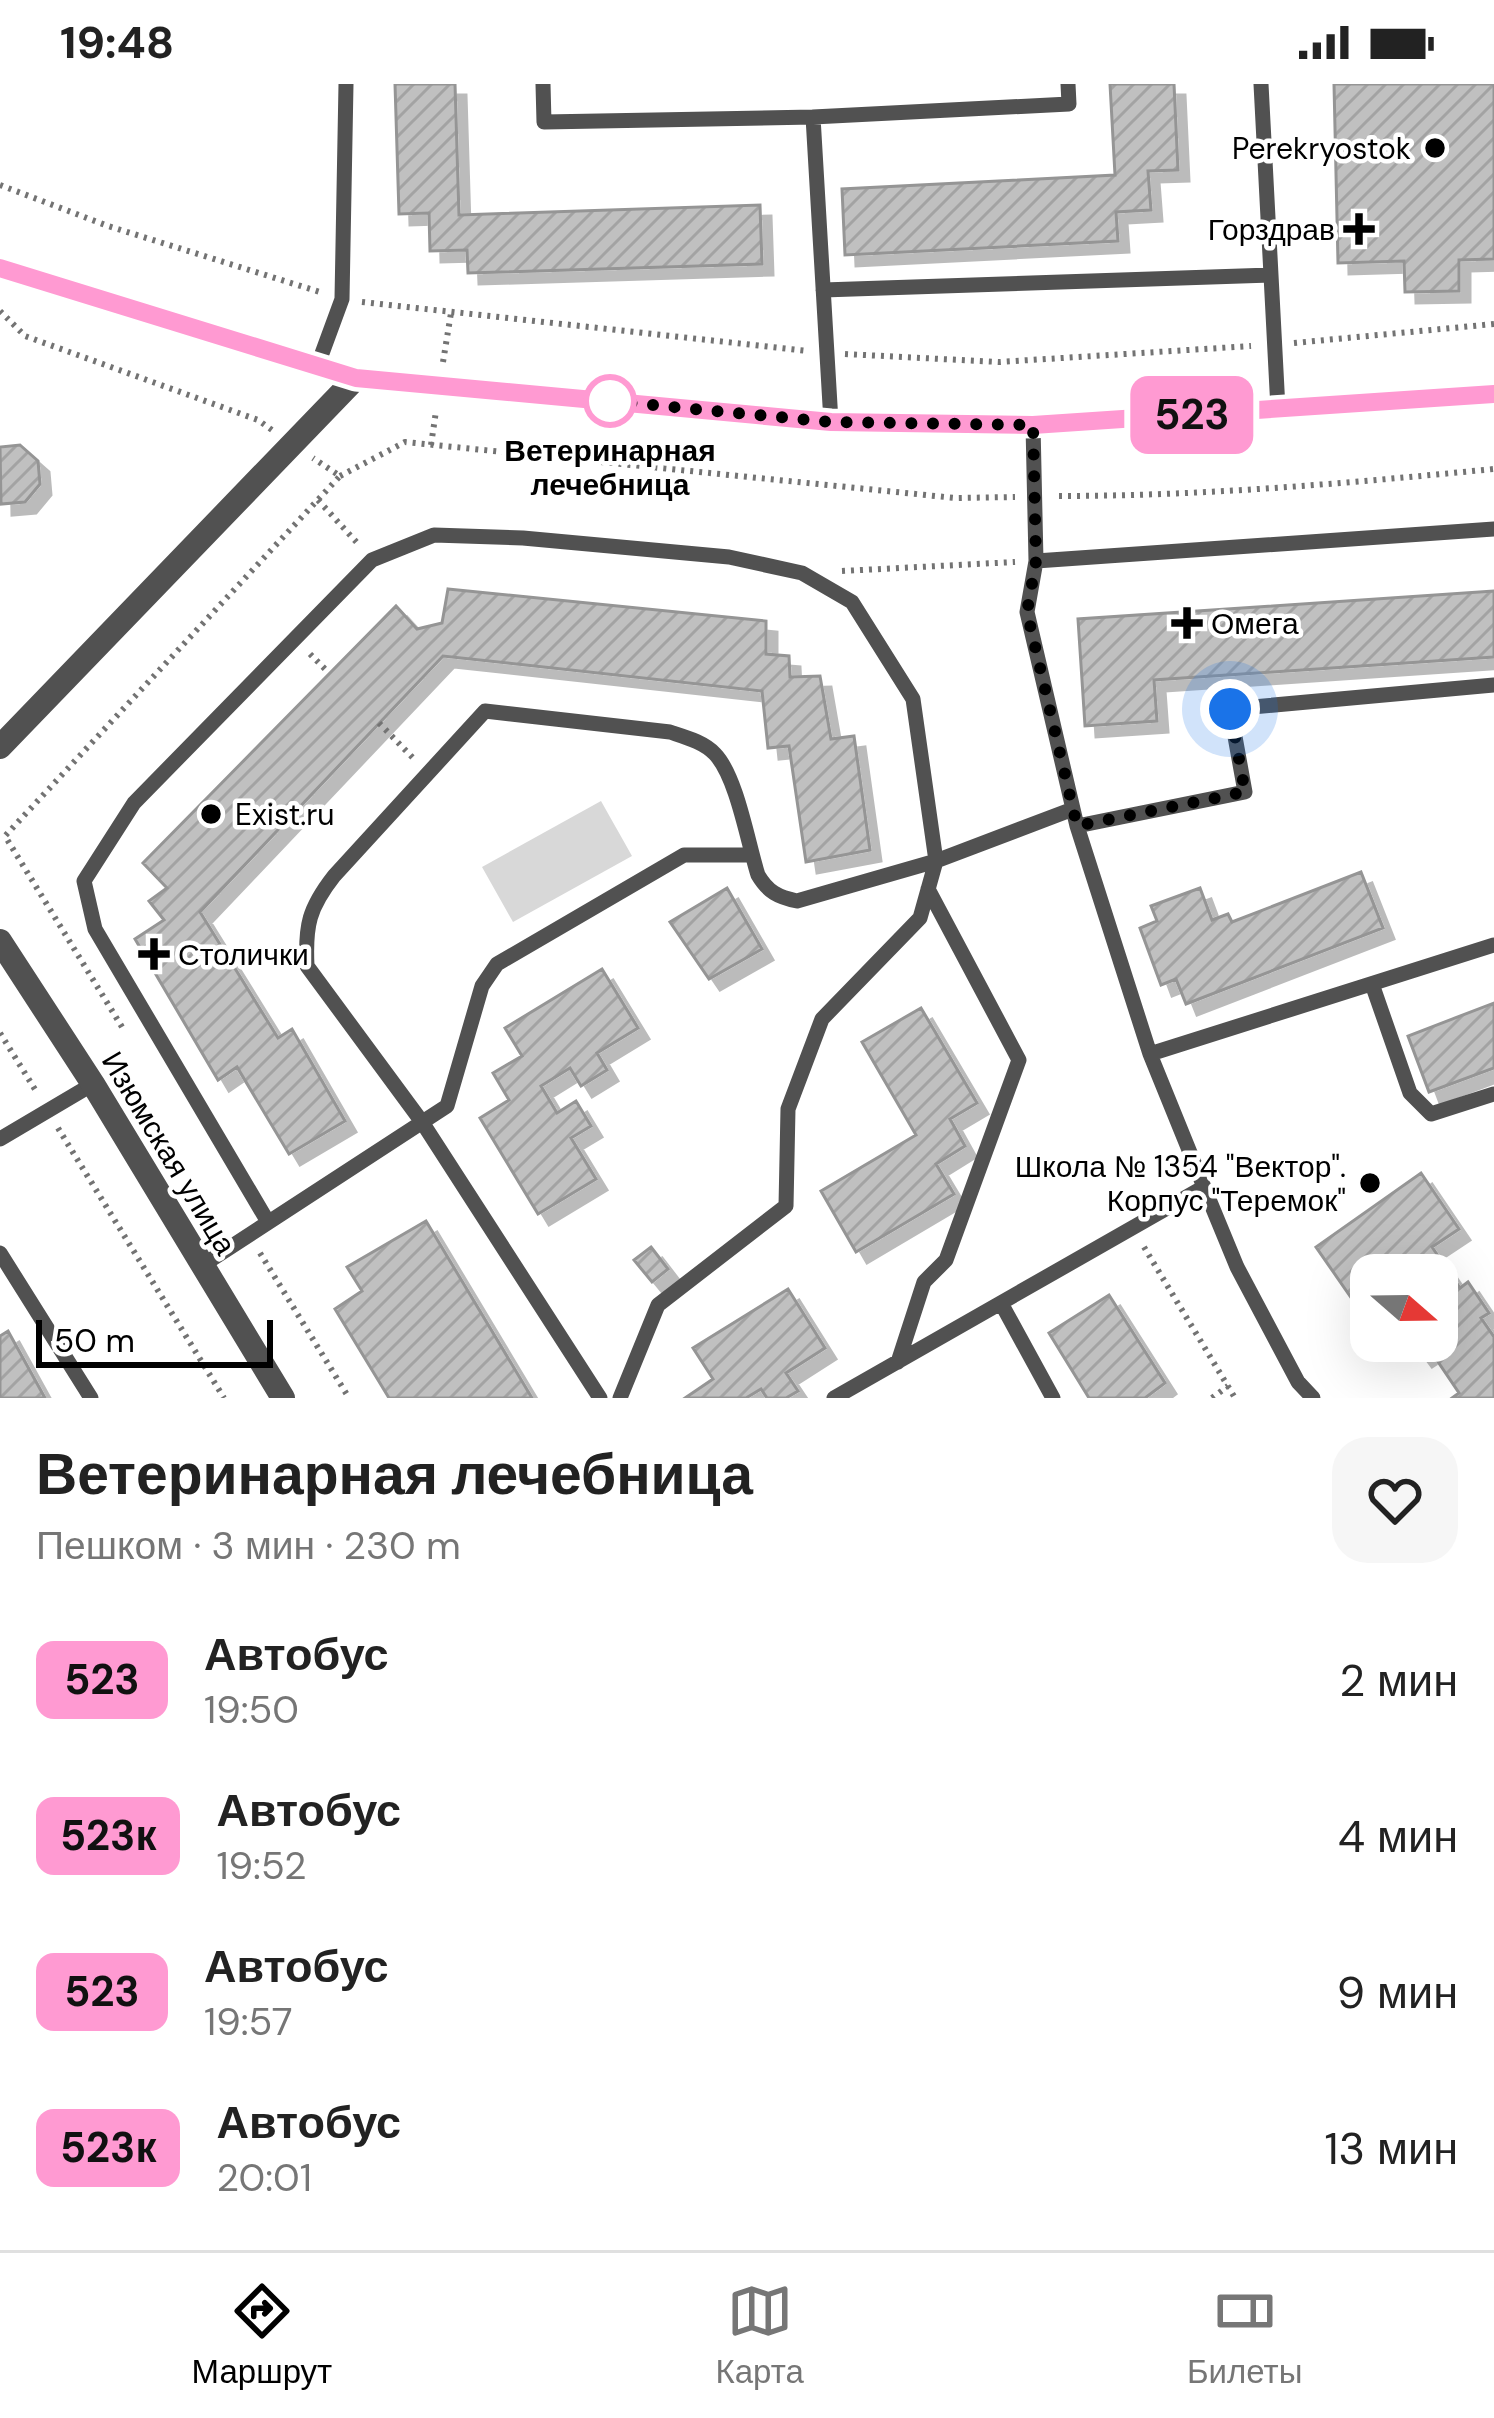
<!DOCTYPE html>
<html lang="ru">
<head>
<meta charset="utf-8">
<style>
  :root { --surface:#fff; --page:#f6f6f6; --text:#222; --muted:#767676; --line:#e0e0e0; --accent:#000 }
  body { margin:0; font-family:"DM Sans",sans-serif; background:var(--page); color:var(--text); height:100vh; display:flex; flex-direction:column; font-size:45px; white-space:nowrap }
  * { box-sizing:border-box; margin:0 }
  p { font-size:39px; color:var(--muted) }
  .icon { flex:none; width:66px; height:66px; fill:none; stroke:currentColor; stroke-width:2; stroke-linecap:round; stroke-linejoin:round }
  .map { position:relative; height:1314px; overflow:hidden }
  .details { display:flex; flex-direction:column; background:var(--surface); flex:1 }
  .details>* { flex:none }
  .badge { padding:0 24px; border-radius:18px; font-size:42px; line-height:78px }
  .needle { width:78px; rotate:110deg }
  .tools { position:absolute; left:1350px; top:1170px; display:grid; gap:24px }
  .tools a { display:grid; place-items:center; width:108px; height:108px; border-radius:24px; background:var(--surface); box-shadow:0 12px 48px #0002; font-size:60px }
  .scale { position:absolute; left:36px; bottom:30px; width:237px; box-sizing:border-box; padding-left:12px; border:6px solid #000; border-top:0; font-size:33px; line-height:42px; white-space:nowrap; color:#000; -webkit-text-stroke:9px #fff; paint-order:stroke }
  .you { position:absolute; width:60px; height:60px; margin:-30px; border:9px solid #fff; border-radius:50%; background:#1a73e8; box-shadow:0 0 0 18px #1a73e833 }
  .map>.badge { position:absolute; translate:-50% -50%; box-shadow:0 0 0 6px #fff }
  .round { display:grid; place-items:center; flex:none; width:126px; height:126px; border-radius:36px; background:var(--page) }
  .head { display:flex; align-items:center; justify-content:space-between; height:204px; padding:0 36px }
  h1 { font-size:57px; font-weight:800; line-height:90px }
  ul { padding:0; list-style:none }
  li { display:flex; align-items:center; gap:36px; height:156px; padding:0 36px }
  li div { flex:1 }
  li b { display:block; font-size:45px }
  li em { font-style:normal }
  li .badge { min-width:132px; font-weight:700; text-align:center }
  .status { display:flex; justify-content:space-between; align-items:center; height:84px; padding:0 60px; background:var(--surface); direction:ltr }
  .status svg { height:33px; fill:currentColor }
  .dock { display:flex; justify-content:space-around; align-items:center; height:168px; border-top:3px solid var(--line); background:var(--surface); font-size:33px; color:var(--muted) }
  .dock a { display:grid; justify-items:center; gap:6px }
  .dock .on { color:var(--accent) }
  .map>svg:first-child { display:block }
</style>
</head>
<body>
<div class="status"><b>19:48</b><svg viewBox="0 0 49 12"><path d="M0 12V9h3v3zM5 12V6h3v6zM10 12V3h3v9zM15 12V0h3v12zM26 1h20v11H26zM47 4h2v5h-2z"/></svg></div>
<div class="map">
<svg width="1494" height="1314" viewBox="0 0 1494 1314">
  <defs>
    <pattern id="building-hatch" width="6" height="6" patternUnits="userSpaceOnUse" patternTransform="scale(3)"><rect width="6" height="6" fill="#c0c0c0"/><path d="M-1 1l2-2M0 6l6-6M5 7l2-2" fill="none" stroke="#a3a3a3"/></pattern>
    <filter id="shadow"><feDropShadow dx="11" dy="11" stdDeviation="0" flood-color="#0004"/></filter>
  </defs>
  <rect width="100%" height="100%" fill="#fff"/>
  <path fill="#d8d8d8" d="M 601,717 L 632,772 L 513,838 L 482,783 Z"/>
  <path fill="url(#building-hatch)" stroke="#959595" stroke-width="3" filter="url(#shadow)" d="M 395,0 L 455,0 L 459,131 L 760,121 L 762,180 L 468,189 L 467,166 L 430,167 L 429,129 L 399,130 Z
    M 1110,0 L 1174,0 L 1178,86 L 1148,87 L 1151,126 L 1116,128 L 1118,157 L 845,171 L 842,105 L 1115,91 Z
    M 1334,0 L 1494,0 L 1494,175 L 1459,176 L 1459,207 L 1405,208 L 1404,177 L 1338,179 Z
    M 20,361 L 38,377 L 40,400 L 25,418 L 1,420 L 0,363 Z
    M 448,505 L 766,537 L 766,570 L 789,572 L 790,593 L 820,592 L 831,655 L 854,652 L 870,766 L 806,778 L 789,662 L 768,664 L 762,607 L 443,572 L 200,828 L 278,954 L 292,945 L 345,1037 L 289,1070 L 237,983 L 218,996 L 135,855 L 164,836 L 149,817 L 167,804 L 143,779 L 396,522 L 417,545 L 442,539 Z
    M 1494,507 L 1494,573 L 1154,596 L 1157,637 L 1085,642 L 1078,535 Z
    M 1361,788 L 1383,844 L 1186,920 L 1176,895 L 1161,901 L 1140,844 L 1157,837 L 1151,822 L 1200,804 L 1212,836 L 1228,830 L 1232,838 Z
    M 727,804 L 762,865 L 709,895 L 670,838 Z
    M 602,885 L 638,944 L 597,969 L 607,986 L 581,1002 L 570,984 L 541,1002 L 557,1029 L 576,1017 L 591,1042 L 571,1054 L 596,1095 L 538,1130 L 480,1034 L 509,1016 L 493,989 L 522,972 L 505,944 Z
    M 1494,919 L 1494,984 L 1429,1008 L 1408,952 Z
    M 921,924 L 977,1019 L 950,1035 L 965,1062 L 936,1080 L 954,1110 L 856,1168 L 821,1107 L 916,1051 L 862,958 Z
    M 1421,1089 L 1459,1145 L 1432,1163 L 1460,1204 L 1468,1198 L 1489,1229 L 1481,1234 L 1494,1253 L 1494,1314 L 1452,1314 L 1459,1309 L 1430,1266 L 1421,1272 L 1410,1257 L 1437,1257 L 1437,1191 L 1371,1191 L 1371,1202 L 1352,1215 L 1316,1163 Z
    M 426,1137 L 532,1314 L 389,1314 L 335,1225 L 362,1207 L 347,1183 Z
    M 651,1163 L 668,1185 L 652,1198 L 634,1176 Z
    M 788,1205 L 825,1264 L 786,1289 L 798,1307 L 786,1314 L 767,1314 L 761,1305 L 746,1314 L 685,1314 L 713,1295 L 693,1264 Z
    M 1109,1211 L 1165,1299 L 1145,1314 L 1089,1314 L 1049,1249 Z
    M 8,1247 L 45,1314 L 0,1314 L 0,1252 Z"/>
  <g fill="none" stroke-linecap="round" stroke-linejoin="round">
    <path stroke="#737373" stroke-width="6" stroke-dasharray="3 6" stroke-linecap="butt" d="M 0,101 L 108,142 L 320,208
      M 362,218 L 808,267
      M 0,227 L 25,252 L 258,336 L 272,346
      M 1294,259 L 1494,240
      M 845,270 L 999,278 L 1251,262
      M 443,278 L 451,229
      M 431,361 L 436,327
      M 340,392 L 405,358 L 955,414 L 1015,413
      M 1059,412 C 1205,412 1349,399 1494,385
      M 318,416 L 360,462
      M 842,487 L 1015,478
      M 310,570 L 329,589
      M 379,639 L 414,675
      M 122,943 L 5,752 L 340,392 L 313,374
      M 0,949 L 36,1007
      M 58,1044 L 224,1314
      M 1144,1163 L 1235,1314
      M 260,1169 L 349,1314
      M 1212,1314 L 1228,1302"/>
    <path stroke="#515151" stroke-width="15" d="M 543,0 L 544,38 L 813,33 L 831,338
      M 1261,0 L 1278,325
      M 813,33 L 1069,20 L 1068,0
      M 823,206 L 1271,191
      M 317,283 L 342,215 L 346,0
      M 1033,341 L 1036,477 L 1027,528 L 1077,742 L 1150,970 L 1204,1103 L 1237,1183 L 1298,1298 L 1313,1314
      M 1036,477 L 1494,445
      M 1077,742 L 1245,708 L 1230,625 L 1494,601
      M 1372,900 L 1410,1009 L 1431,1030 L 1494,1010
      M 1150,970 L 1494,861
      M 0,1055 L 93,1000
      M 268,1138 L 95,845 L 84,797 L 134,719 L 372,476 L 434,451 L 523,454 L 729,473 L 802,489 L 852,518 L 913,615 L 936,777 L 920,834 L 822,935 L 788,1025 L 786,1122 L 658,1221 L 620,1314
      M 0,1169 L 91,1314
      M 203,1181 L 447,1022 L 482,902 L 497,880 L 684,771 L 752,771
      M 1001,1219 L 1053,1314
      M 898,1278 L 924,1198 L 946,1176 L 1019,976 L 928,805
      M 600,1314 L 422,1038 L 307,882 C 305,841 309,824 334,792 L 485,627 L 670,648 C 685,653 704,658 715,670 C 737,693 748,760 758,791 C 768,808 778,813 797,817 L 936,777 L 1073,725
      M 834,1314 L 1204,1103"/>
    <path stroke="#515151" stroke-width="24" d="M 0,184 L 356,294 L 831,338 L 1033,341 L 1494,310
      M 0,663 L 356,294
      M 0,857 L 93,1000 L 283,1314"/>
  </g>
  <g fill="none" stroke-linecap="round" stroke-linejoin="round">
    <defs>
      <path id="line" d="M 0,184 L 356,294 L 831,338 L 1033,341 L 1494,310"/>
    </defs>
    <use href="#line" stroke="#fff" stroke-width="27"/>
    <use href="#line" stroke="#ff9ad2" stroke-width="18"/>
    <path stroke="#000" stroke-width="12" stroke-dasharray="0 21.6" d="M 610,317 L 831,338 L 1033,341 L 1036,477 L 1027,528 L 1077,742 L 1245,708 L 1230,625"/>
  </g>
  <g fill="#000" stroke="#fff" stroke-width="4.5">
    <circle cx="1435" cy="64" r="12"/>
    <path d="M1353 127h12v12h12v12h-12v12h-12v-12h-12v-12h12z"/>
    <path d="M1181 521h12v12h12v12h-12v12h-12v-12h-12v-12h12z"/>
    <circle cx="211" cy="730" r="12"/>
    <path d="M148 852h12v12h12v12h-12v12h-12v-12h-12v-12h12z"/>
    <circle cx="1370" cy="1099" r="12"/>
  </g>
  <circle fill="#fff" stroke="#ff9ad2" stroke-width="6" cx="610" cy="317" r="24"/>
  <g text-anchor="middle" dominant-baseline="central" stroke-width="9" stroke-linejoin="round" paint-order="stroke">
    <g font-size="30" fill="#000" stroke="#fff" text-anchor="end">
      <text x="1411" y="64">Perekryostok</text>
      <text x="1335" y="145">Горздрав</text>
      <text x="1211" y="539" text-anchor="start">Омега</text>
      <text x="235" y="730" text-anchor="start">Exist.ru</text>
      <text x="178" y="870" text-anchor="start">Столички</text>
      <text x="1346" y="1082">Школа № 1354 "Вектор".<tspan x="1346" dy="34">Корпус "Теремок"</tspan></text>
    </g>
    <g font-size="30" font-weight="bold" fill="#000" stroke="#fff">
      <text x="610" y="366">Ветеринарная<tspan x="610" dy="34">лечебница</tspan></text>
    </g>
    <g font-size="30" fill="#000" stroke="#fff">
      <text transform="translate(169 1069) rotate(59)">Изюмская улица</text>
    </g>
  </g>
</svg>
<div class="tools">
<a><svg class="needle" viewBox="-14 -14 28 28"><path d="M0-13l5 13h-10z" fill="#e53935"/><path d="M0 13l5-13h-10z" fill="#767676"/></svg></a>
</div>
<div class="scale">50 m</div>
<div class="you" style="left:1230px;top:625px"></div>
<b class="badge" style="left:1192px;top:331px;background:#ff9ad2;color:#111">523</b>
</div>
<section class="details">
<div class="head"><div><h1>Ветеринарная лечебница</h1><p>Пешком · 3 мин · 230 m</p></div><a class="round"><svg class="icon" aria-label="heart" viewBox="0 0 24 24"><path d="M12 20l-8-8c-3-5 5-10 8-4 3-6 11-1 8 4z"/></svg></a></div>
<ul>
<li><span class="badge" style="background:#ff9ad2;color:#111">523</span><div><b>Автобус</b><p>19:50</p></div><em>2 мин</em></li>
<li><span class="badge" style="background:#ff9ad2;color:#111">523к</span><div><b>Автобус</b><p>19:52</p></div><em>4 мин</em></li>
<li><span class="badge" style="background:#ff9ad2;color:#111">523</span><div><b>Автобус</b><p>19:57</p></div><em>9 мин</em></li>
<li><span class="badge" style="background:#ff9ad2;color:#111">523к</span><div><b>Автобус</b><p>20:01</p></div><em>13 мин</em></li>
</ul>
</section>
<nav class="dock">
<a class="on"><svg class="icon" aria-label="directions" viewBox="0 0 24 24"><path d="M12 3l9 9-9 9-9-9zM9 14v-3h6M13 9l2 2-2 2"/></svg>Маршрут</a>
<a><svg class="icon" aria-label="map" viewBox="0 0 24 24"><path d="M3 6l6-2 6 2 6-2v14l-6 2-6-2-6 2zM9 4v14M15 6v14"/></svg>Карта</a>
<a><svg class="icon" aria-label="tickets" viewBox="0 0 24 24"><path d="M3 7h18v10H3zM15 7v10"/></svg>Билеты</a>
</nav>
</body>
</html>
